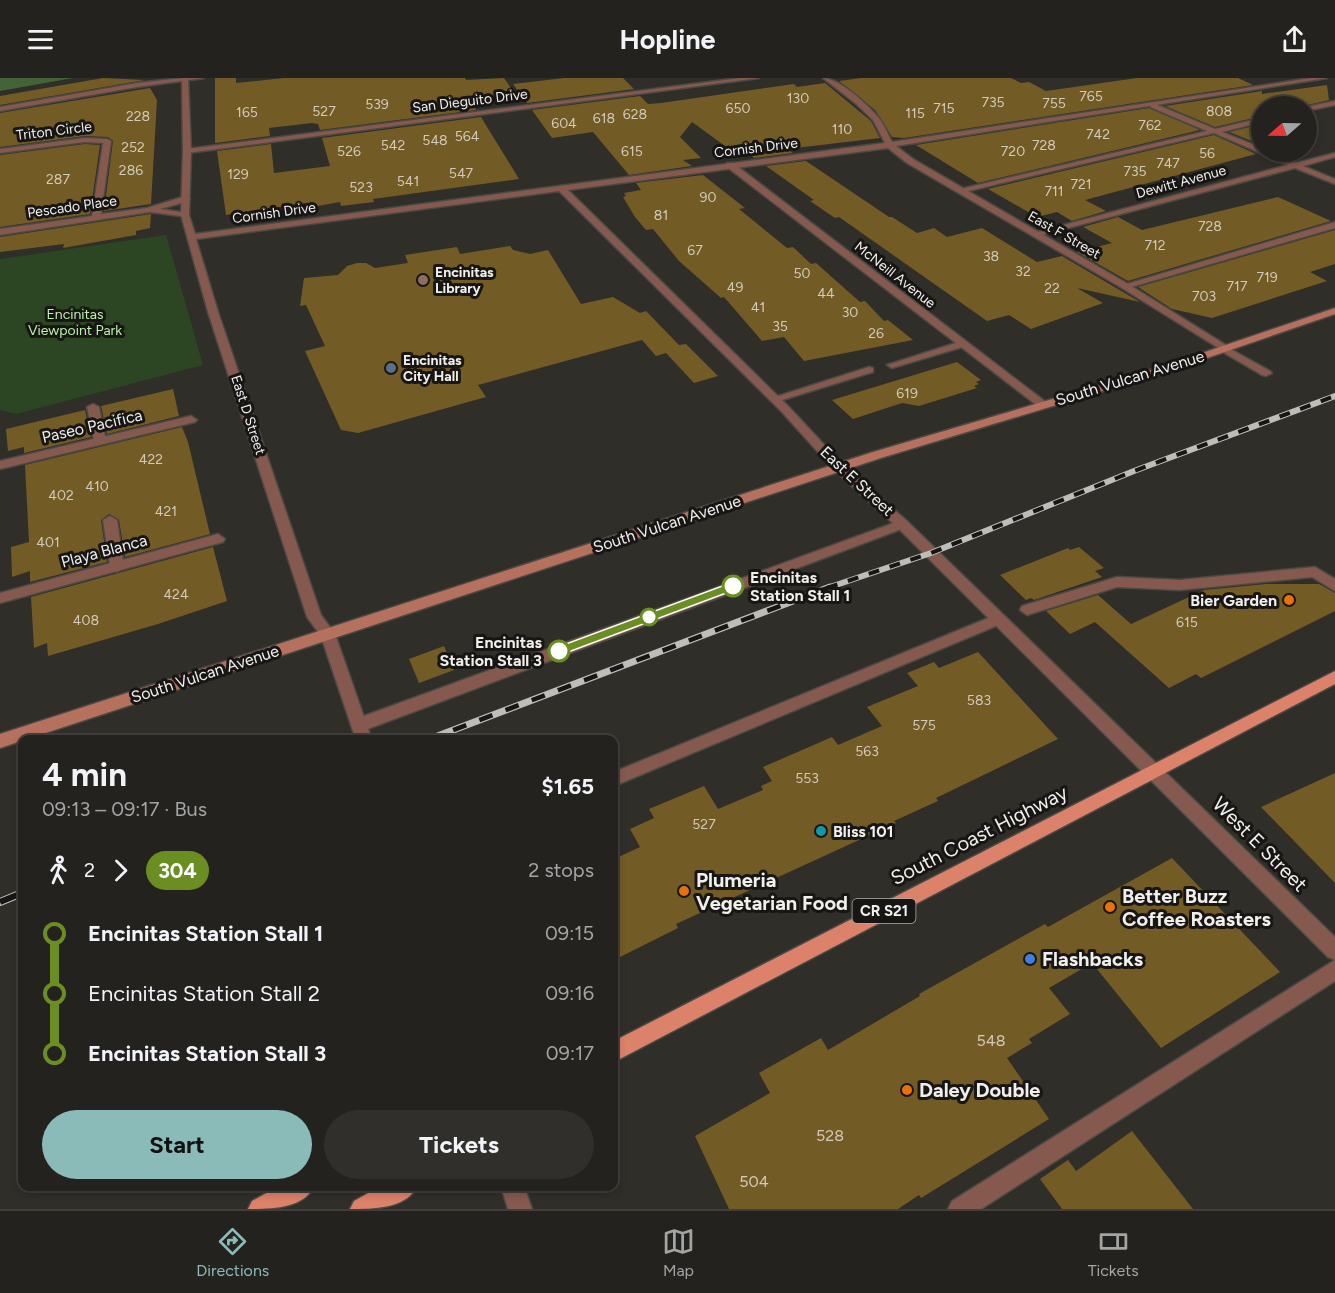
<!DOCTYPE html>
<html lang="en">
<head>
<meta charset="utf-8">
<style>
  :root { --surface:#24221f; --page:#302f2c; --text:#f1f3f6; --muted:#a3a4a4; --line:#413f3d; --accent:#8bbbb9 }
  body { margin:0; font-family:Figtree,sans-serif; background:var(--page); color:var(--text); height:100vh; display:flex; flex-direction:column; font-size:22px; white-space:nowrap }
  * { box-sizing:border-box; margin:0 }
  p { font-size:20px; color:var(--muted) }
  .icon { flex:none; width:33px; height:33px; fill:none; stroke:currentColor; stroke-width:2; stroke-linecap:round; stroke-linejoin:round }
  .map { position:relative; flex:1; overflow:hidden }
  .drawer { position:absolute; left:18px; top:657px; width:600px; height:456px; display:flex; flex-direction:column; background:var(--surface); border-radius:12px; box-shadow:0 3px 9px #0003,0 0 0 2px var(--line) }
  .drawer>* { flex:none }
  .badge { padding:0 12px; border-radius:20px; font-size:21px; line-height:39px }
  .needle { width:39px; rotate:250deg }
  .fabs { position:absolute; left:1251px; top:18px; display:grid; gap:12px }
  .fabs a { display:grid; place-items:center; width:66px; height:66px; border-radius:50%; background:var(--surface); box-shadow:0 3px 9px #0003,0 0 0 2px var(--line); font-size:30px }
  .map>.badge { position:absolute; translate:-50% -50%; box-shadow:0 0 0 3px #fff }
  .legs { display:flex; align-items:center; gap:9px; height:66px; padding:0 24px; font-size:20px }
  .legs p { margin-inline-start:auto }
  .summary { display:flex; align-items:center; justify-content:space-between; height:102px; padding:0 24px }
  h1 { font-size:33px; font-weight:700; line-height:45px }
  .button { display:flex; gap:12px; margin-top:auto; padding:12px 24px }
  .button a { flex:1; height:69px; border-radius:36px; background:var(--accent); color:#111; font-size:24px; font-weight:700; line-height:69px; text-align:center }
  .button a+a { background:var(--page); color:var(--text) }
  ul { padding:0 24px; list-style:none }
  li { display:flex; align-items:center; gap:21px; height:60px; font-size:22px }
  li i { display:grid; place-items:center; width:9px; height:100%; margin:0 8px; background:currentColor }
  li i::after { content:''; width:15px; height:15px; margin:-8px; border:4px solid; border-radius:50%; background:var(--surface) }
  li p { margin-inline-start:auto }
  li:first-child i { background:linear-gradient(#0000 50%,currentColor 0) }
  li:last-child i { background:linear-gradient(currentColor 50%,#0000 0) }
  header { display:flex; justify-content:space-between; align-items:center; height:78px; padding:0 24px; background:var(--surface); font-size:27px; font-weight:700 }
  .tab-bar { display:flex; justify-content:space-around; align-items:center; height:84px; border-top:2px solid var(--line); background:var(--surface); font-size:16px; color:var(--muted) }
  .tab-bar a { display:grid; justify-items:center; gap:3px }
  .tab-bar .on { color:var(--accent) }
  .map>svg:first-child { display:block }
</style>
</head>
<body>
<header><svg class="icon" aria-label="menu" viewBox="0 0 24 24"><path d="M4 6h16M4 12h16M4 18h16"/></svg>Hopline<svg class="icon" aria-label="share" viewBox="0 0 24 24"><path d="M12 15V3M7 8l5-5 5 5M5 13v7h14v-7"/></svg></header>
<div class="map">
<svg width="1335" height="1131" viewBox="0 0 1335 1131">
  <rect width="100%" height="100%" fill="#302e29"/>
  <path fill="#2c4523" d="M 166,157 L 203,287 L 16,336 L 0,332 L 0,181 Z"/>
  <path fill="#446438" d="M 0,0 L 73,0 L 0,13 Z"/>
  <path fill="#735b25" d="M 103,0 L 145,2 L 0,27 L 0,18 Z
    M 215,0 L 236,0 L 236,5 L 284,0 L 465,0 L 466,2 L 504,0 L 518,20 L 473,26 L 476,32 L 320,52 L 318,46 L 312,45 L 269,50 L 270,58 L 215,65 Z
    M 564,0 L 623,0 L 634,11 L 527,25 L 513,6 Z
    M 861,0 L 1011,0 L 1021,5 L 1029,4 L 1046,13 L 1137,0 L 1238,0 L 1253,7 L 904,60 L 892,59 L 875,32 L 839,3 Z
    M 825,5 L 871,43 L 880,60 L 787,71 L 793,75 L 754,80 L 747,74 L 736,76 L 692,44 L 680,59 L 701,80 L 683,82 L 692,88 L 629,97 L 593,54 L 552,60 L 532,32 L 640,18 L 648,26 L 661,25 L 794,6 L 797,9 Z
    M 1327,7 L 1329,22 L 1304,28 L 1262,28 L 1262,38 L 1215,49 L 1165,28 L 1262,13 L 1262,16 Z
    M 150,10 L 157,22 L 151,126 L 104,133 L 113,63 L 108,59 L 85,58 L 0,69 L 0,35 Z
    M 1149,30 L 1200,52 L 978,105 L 916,67 Z
    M 481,39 L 519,101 L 373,121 L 374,124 L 341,128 L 340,124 L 307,130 L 305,125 L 226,137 L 217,73 L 271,66 L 274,95 L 330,88 L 322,60 Z
    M 1262,46 L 1262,67 L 1229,54 Z
    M 1214,57 L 1256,76 L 1085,122 L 1106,133 L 1072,143 L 1057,134 L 1037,139 L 988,111 Z
    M 85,66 L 100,67 L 90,136 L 0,149 L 0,77 Z
    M 806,83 L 889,139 L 892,139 L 917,155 L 934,150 L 947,159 L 982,150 L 1037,184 L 1062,178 L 1140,224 L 1077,210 L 1103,225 L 1031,251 L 1009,237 L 987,243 L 839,139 L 835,140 L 810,123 L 814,122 L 766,88 Z
    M 703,97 L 745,130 L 739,131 L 787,170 L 793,169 L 811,186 L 816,185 L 860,224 L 865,223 L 884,243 L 888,242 L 913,262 L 804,283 L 784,259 L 762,263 L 724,219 L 721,220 L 679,183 L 653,151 L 646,152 L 635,139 L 623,119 L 626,118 L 624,115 L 641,112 L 636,105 Z
    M 1278,119 L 1331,143 L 1128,203 L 1077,174 L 1112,165 L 1083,149 L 1118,139 L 1142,152 Z
    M 151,136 L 150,150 L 136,153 L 136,157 L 63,170 L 64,166 L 0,174 L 0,159 Z
    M 1335,152 L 1335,186 L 1310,194 L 1327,203 L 1212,240 L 1172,231 L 1138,209 Z
    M 510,168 L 513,172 L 530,176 L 548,172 L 581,226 L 613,219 L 640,235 L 646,233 L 679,267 L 686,266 L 718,298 L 694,305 L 666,275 L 656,278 L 642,262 L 478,307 L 486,319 L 358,355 L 341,352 L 305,273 L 325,268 L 306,227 L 300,228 L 304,200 L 338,197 L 347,188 L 357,185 L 366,185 L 375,190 L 408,185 L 405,177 L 457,169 L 460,176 Z
    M 957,284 L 981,302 L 976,304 L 979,306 L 974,308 L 977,310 L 919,328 L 902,325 L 853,341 L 832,322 Z
    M 173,311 L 179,338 L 107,356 L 101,328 Z
    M 85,332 L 91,359 L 24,375 L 24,369 L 8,373 L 6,351 Z
    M 182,349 L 188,364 L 210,456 L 125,479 L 119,442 L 109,436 L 101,442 L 107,484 L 30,504 L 30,493 L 12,499 L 11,469 L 29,464 L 25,387 Z
    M 213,469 L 227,523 L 158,546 L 48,578 L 47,565 L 34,570 L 31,519 Z
    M 1079,469 L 1104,490 L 1095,493 L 1102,499 L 1034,522 L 1031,520 L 1026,522 L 1000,497 L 1068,470 L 1070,472 Z
    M 1266,506 L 1319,506 L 1335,515 L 1335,533 L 1201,600 L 1196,596 L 1169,610 L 1095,544 L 1070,556 L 1046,533 L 1098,517 L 1131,546 L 1204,512 Z
    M 444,568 L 454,592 L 419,605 L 409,581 Z
    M 978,574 L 1058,661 L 936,720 L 938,723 L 894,743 L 896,745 L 676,846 L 678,850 L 614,882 L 614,781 L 640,769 L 630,751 L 654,740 L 649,731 L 704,708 L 718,731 L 763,712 L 761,708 L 772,703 L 763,689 L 832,659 L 838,667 L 882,648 L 867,629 L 918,608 L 907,595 L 934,584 L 939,590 Z
    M 1335,695 L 1335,805 L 1261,729 Z
    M 1172,780 L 1280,894 L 1161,970 L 1092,885 L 1049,910 L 1070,936 L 1029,961 L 1032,965 L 1007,980 L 1049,1041 L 921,1120 L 919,1117 L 898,1131 L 729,1131 L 695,1058 L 770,1015 L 759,995 L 821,960 L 828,972 L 920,918 L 919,916 L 1045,846 L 1048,849 Z
    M 1132,1053 L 1193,1131 L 1062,1131 L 1040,1101 L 1068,1082 L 1076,1093 Z"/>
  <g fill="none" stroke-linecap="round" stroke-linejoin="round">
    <defs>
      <path id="service" d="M 962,263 L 967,266 L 966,268 L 892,290 L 887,287 Z
        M 1225,268 L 1270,293 L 1272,295 L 1266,298 L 1262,297 L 1221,273 L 1221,269 Z
        M 869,289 L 873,290 L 873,294 L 779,323 L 771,323 L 769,321 Z
        M 93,326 L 99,329 L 106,363 L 100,367 L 94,363 L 87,329 Z
        M 110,438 L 117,442 L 124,489 L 117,494 L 110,489 L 103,442 Z
        M 902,442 L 907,443 L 909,446 L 907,449 L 365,652 L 359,654 L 353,652 L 351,647 L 353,642 Z
        M 998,536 L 1003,537 L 1005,541 L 1003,545 L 614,708 L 614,694 Z
        M 1335,882 L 1335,903 L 981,1131 L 948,1131 L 952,1123 Z"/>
      <path id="pedestrian" d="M 1315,489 L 1335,501 L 1335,513 L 1312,499 L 1180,512 L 1117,509 L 1027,537 L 1020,532 L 1022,528 L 1117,499 L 1180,502 Z"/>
      <path id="minor" d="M 182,0 L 204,0 L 137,9 L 0,33 L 0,29 L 137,5 Z
        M 740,0 L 759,0 L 187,75 L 183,73 L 187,71 Z
        M 1335,23 L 1335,27 L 1306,33 L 1306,29 Z
        M 1153,25 L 1215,51 L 1262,40 L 1262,44 L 1222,54 L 1262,70 L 1262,74 L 1270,74 L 1296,85 L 1335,75 L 1335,79 L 1303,88 L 1335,101 L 1335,106 L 1295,90 L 1038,158 L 1030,156 L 1288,87 L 1214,55 L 960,115 L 956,112 L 1207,53 L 1150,29 Z
        M 85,60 L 107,61 L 111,63 L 101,136 L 147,130 L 186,118 L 190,121 L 189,123 L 160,131 L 188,135 L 188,139 L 150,134 L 0,157 L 0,151 L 92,138 L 103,65 L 85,64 L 0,75 L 0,71 Z
        M 727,85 L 733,85 L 1047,325 L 1047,329 L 1039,329 L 727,89 Z
        M 1335,144 L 1335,150 L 1128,210 L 1120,208 Z
        M 191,338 L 197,342 L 195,344 L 0,391 L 0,383 Z
        M 218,456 L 225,461 L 223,464 L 0,525 L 0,515 Z"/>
      <path id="tertiary" d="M 182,0 L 188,0 L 191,73 L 189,137 L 195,156 L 885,65 L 873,42 L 855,25 L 823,0 C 839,0 867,26 878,39 C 884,46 888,56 892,64 L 1311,0 L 1327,0 L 896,68 L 913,81 L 1128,206 L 1229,269 L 1229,273 L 1225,274 L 1122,210 L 907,85 L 888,70 L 568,112 L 789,329 L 843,387 L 907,443 L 1335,859 L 1335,882 L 1328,879 L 897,449 L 835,393 L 781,333 L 559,113 L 196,161 L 218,234 L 321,537 L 335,556 L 372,662 L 356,662 L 321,558 L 307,539 L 208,234 L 181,137 L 183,73 Z
        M 501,1108 L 524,1108 L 532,1131 L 508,1131 Z"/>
      <path id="secondary" d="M 1335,230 L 1335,236 L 1172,292 L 881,380 L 0,670 L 0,656 L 873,374 L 1164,288 Z"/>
      <path id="primary" d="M 1335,593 L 1335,606 L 614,984 L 614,963 Z
        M 279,1108 L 314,1108 C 304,1131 270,1131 248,1131 L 252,1123 Z
        M 381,1108 L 417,1108 C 407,1131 372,1131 350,1131 L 354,1123 Z"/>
    </defs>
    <use href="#service" stroke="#4b4944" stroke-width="3"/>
    <use href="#pedestrian" stroke="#4b4944" stroke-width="3"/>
    <use href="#minor" stroke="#4b4944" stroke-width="3"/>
    <use href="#tertiary" stroke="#4b4944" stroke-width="3"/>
    <use href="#secondary" stroke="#4b4944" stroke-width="3"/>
    <use href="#primary" stroke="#4b4944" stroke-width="3"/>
    <use href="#service" fill="#86594e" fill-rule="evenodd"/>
    <use href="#pedestrian" fill="#86594e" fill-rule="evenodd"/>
    <use href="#minor" fill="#86594e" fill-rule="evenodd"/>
    <use href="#tertiary" fill="#86594e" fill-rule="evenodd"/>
    <use href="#secondary" fill="#b6705e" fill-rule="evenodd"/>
    <use href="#primary" fill="#dc816a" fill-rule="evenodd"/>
    <defs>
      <path id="rail-far2" d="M 827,510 L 931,475 L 1134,393 L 1335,318"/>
      <path id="rail-far1" d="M 427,662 L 830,509"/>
      <path id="rail" d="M 0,824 L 22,815"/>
    </defs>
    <use href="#rail-far2" stroke="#bfbdb9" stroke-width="6"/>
    <use href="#rail-far1" stroke="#bfbdb9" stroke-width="7"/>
    <use href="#rail" stroke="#bfbdb9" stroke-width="8"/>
    <use href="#rail-far2" stroke="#171614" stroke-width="4" stroke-dasharray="11" stroke-linecap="butt"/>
    <use href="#rail-far1" stroke="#171614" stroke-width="4.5" stroke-dasharray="14" stroke-linecap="butt"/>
    <use href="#rail" stroke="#171614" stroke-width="6" stroke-dasharray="19" stroke-linecap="butt"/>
  </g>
  <path fill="#6b8e23" stroke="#fff" stroke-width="1.5" d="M 733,504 L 737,505 L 737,511 L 563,576 L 555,576 L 553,573 L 555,570 Z"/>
  <circle fill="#8d6e63" stroke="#171614" stroke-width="2" cx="423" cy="202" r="6"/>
  <circle fill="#5c6f8a" stroke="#171614" stroke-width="2" cx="391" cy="290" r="6"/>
  <g fill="#fff" stroke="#6b8e23" stroke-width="3">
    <circle cx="733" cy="508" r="10"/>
    <circle cx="649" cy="539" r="8"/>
    <circle cx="559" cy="573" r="10"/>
  </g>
  <g fill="#e8710a" stroke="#171614" stroke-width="2">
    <circle cx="1289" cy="522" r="6"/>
    <circle cx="684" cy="813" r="6"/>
    <circle cx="1110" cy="829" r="6"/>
    <circle cx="907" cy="1012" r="6"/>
  </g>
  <circle fill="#0f9aa8" stroke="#171614" stroke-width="2" cx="821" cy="753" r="6"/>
  <circle fill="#3f7fe0" stroke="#171614" stroke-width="2" cx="1030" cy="881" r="6"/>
  <g text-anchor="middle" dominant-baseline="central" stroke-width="6" stroke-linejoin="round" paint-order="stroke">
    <g font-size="14" fill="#d2caba">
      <text x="1091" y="18">765</text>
      <text x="798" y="20">130</text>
      <text x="993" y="24">735</text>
      <text x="1054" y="25">755</text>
      <text x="377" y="26">539</text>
      <text x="738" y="30">650</text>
      <text x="944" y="30">715</text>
      <text x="324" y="33">527</text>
      <text x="1219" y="33">808</text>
      <text x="247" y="34">165</text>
      <text x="915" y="35">115</text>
      <text x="635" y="36">628</text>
      <text x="138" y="38">228</text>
      <text x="604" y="40">618</text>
      <text x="564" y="45">604</text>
      <text x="1150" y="47">762</text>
      <text x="842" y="51">110</text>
      <text x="1098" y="56">742</text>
      <text x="467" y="58">564</text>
      <text x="435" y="62">548</text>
      <text x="393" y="67">542</text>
      <text x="1044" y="67">728</text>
      <text x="133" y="69">252</text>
      <text x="349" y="73">526</text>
      <text x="632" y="73">615</text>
      <text x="1013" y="73">720</text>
      <text x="1207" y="75">56</text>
      <text x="1168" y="85">747</text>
      <text x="131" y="92">286</text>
      <text x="1135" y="93">735</text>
      <text x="461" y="95">547</text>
      <text x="238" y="96">129</text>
      <text x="58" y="101">287</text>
      <text x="408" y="103">541</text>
      <text x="1081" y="106">721</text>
      <text x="361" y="109">523</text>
      <text x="1054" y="113">711</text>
      <text x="708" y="119">90</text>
      <text x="661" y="137">81</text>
      <text x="1210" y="148">728</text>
      <text x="1155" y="167">712</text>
      <text x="695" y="172">67</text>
      <text x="991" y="178">38</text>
      <text x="1023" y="193">32</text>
      <text x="802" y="195">50</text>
      <text x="1267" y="199">719</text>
      <text x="1237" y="208">717</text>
      <text x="735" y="209">49</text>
      <text x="1052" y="210">22</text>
      <text x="826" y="215">44</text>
      <text x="1204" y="218">703</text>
      <text x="758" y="229">41</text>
      <text x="850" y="234">30</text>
      <text x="780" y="248">35</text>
      <text x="876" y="255">26</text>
      <text x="907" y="315">619</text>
      <text x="151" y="381">422</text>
      <text x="97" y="408">410</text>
      <text x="61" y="417">402</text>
      <text x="166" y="433">421</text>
      <text x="48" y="464">401</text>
      <text x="176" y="516">424</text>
      <text x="86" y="542">408</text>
      <text x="1187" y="544">615</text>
      <text x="979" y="622">583</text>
      <text x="924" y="647">575</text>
      <text x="867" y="673">563</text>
      <text x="807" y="700">553</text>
      <text x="704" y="746">527</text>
    </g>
    <g font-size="14" fill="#f1efec" stroke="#171614">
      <text transform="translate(470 23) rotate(-7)">San Dieguito Drive</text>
      <text transform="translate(54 53) rotate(-7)">Triton Circle</text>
      <text transform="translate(756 70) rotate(-7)">Cornish Drive</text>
      <text transform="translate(1181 104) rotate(-15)">Dewitt Avenue</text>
      <text transform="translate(72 129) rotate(-8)">Pescado Place</text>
      <text transform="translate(274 135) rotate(-8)">Cornish Drive</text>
      <text transform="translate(1064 157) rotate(30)">East F Street</text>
      <text transform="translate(895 197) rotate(38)">McNeill Avenue</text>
      <text transform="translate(248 337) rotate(72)">East D Street</text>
    </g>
    <g font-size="14" font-weight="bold" fill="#f1efec" stroke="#171614" text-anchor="start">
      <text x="435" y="194">Encinitas<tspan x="435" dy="16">Library</tspan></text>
      <text x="403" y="282">Encinitas<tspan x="403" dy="16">City Hall</tspan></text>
    </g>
    <g font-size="14" fill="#bcf0a9" stroke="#171614">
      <text x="75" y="236">Encinitas<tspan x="75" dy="16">Viewpoint Park</tspan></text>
    </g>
    <rect fill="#171614" stroke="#b0aeab" stroke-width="1.5" x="852.5" y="821" width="63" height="24" rx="4.5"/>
    <g font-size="15" font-weight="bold" fill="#f1efec">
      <text x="884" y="833">CR S21</text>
    </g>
    <g font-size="16" fill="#f1efec" stroke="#171614">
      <text transform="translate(1130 300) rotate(-17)">South Vulcan Avenue</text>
      <text transform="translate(92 348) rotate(-13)">Paseo Pacifica</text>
      <text transform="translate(857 403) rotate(43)">East E Street</text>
      <text transform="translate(667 446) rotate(-18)">South Vulcan Avenue</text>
      <text transform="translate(104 473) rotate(-15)">Playa Blanca</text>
      <text transform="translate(205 596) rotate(-18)">South Vulcan Avenue</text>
    </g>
    <g font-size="16" font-weight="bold" fill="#f1efec" stroke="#171614" text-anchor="start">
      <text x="750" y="499">Encinitas<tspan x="750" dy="18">Station Stall 1</tspan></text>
      <text x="542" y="564" text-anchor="end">Encinitas<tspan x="542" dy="18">Station Stall 3</tspan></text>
    </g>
    <g font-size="16" font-weight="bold" fill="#f1efec" stroke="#171614" text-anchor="end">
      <text x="1277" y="522">Bier Garden</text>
      <text x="833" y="753" text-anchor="start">Bliss 101</text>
    </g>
    <g font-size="16" fill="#d2caba">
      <text x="991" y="962">548</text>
      <text x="830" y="1057">528</text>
      <text x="754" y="1103">504</text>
    </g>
    <g font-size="20" fill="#f1efec" stroke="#171614">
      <text transform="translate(979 757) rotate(-27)">South Coast Highway</text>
      <text transform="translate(1260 766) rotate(45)">West E Street</text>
    </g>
    <g font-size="20" font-weight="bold" fill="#f1efec" stroke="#171614" text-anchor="start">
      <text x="696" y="802">Plumeria<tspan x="696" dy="23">Vegetarian Food</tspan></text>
      <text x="1122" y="818">Better Buzz<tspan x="1122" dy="23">Coffee Roasters</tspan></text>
      <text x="1042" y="881">Flashbacks</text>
      <text x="919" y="1012">Daley Double</text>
    </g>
  </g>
</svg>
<div class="fabs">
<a><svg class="needle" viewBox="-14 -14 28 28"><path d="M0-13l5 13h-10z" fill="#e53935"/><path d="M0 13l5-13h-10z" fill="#a3a4a4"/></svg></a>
</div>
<section class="drawer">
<div class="summary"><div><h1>4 min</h1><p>09:13 – 09:17 · Bus</p></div><b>$1.65</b></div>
<div class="legs"><svg class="icon" aria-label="walk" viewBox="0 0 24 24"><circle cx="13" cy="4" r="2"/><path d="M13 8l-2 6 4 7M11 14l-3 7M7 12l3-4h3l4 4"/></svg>2<svg class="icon" aria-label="forward" viewBox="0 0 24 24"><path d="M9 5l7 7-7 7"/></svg><b class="badge" style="background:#6b8e23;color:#fff">304</b><p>2 stops</p></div>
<ul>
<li><i style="color:#6b8e23"></i><b>Encinitas Station Stall 1</b><p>09:15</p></li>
<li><i style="color:#6b8e23"></i><span>Encinitas Station Stall 2</span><p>09:16</p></li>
<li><i style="color:#6b8e23"></i><b>Encinitas Station Stall 3</b><p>09:17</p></li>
</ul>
<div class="button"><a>Start</a><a>Tickets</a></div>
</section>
</div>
<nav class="tab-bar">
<a class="on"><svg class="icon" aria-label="directions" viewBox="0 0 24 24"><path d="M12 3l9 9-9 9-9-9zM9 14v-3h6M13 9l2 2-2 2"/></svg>Directions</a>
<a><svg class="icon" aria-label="map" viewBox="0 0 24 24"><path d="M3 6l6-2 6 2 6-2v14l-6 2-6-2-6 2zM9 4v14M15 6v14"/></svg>Map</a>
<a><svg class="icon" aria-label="tickets" viewBox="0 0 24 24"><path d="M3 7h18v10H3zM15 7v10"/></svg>Tickets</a>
</nav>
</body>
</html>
